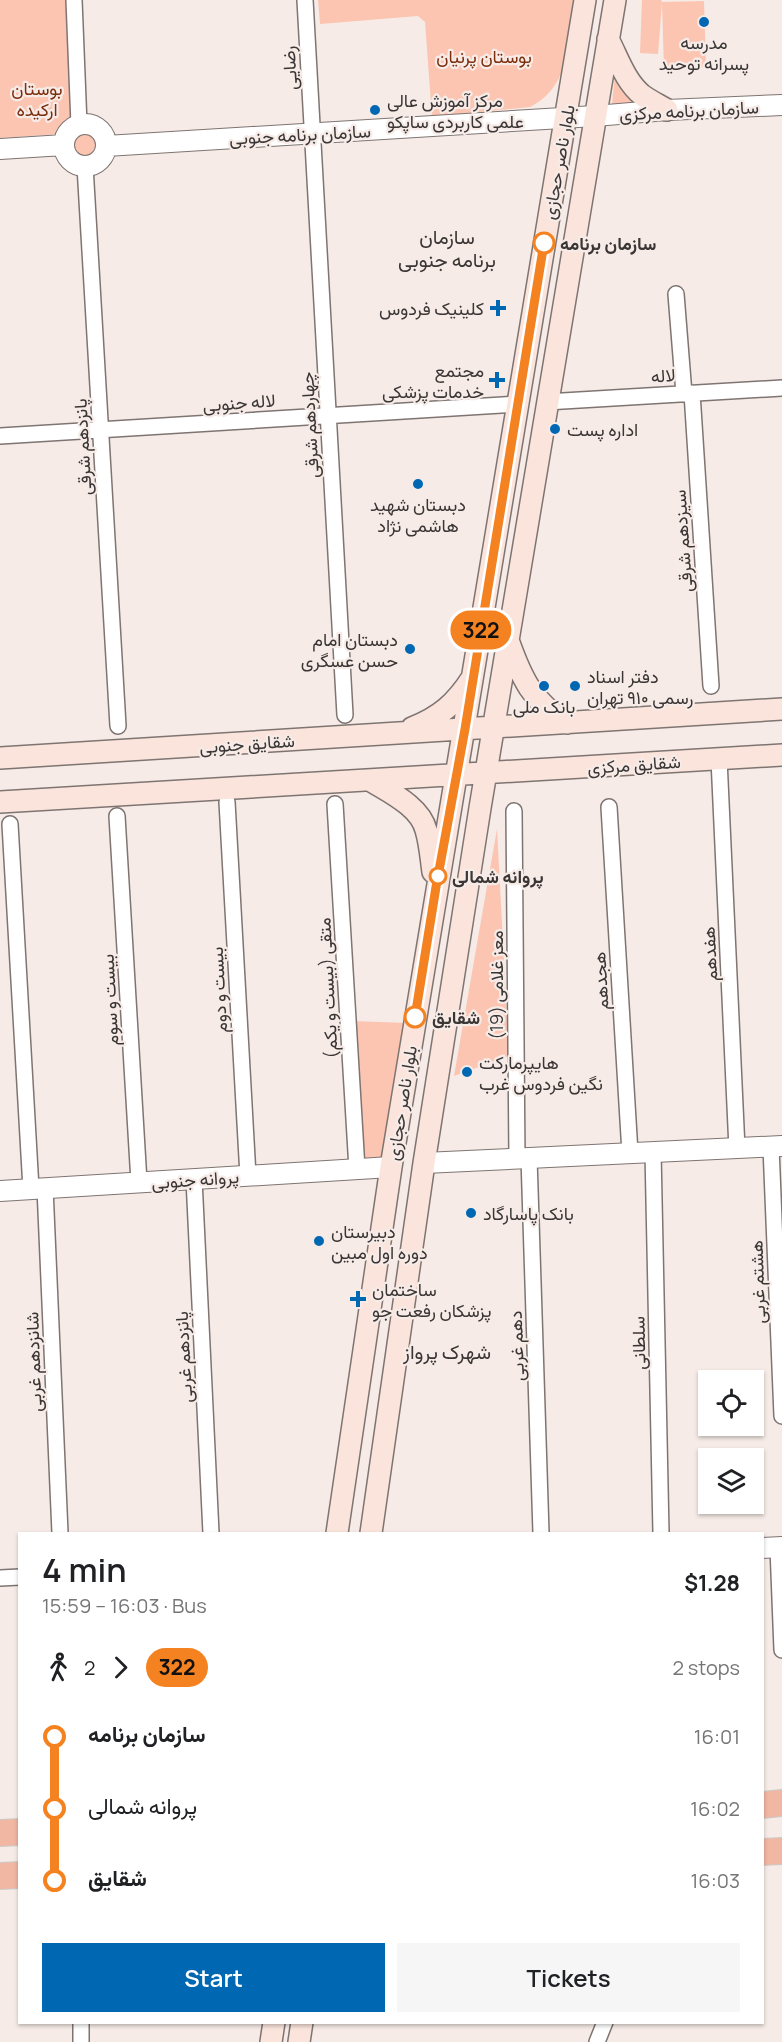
<!DOCTYPE html>
<html lang="en">
<head>
<meta charset="utf-8">
<style>
  :root { --surface:#fff; --page:#f6f6f6; --text:#202124; --muted:#757577; --accent:#0067b3 }
  body { margin:0; font-family:Manrope,Vazirmatn,sans-serif; background:var(--page); color:var(--text); height:100vh; display:flex; flex-direction:column; font-size:22px; white-space:nowrap }
  * { box-sizing:border-box; margin:0 }
  p { font-size:20px; color:var(--muted) }
  .icon { flex:none; width:33px; height:33px; fill:none; stroke:currentColor; stroke-width:2; stroke-linecap:round; stroke-linejoin:round }
  .map { position:relative; flex:1; overflow:hidden }
  .drawer { position:absolute; left:18px; top:1532px; width:746px; height:492px; display:flex; flex-direction:column; background:var(--surface); border-radius:0px; box-shadow:0 2px 4px #0004 }
  .drawer>* { flex:none }
  .badge { padding:0 12px; border-radius:20px; font-size:21px; line-height:39px }
  .controls { position:absolute; left:698px; top:1370px; display:grid; gap:12px }
  .controls a { display:grid; place-items:center; width:66px; height:66px; border-radius:0px; background:var(--surface); box-shadow:0 2px 4px #0004; font-size:30px }
  .map>.badge { position:absolute; translate:-50% -50%; box-shadow:0 0 0 3px #fff }
  .legs { display:flex; align-items:center; gap:9px; height:66px; padding:0 24px; font-size:20px }
  .legs p { margin-inline-start:auto }
  .headline { display:flex; align-items:center; justify-content:space-between; height:102px; padding:0 24px }
  h1 { font-size:33px; font-weight:600; line-height:45px }
  .action { display:flex; gap:12px; margin-top:auto; padding:12px 24px }
  .action a { flex:1; height:69px; border-radius:0px; background:var(--accent); color:#fff; font-size:24px; font-weight:600; line-height:69px; text-align:center }
  .action a+a { background:var(--page); color:var(--text) }
  ul { padding:0 24px; list-style:none }
  li { display:flex; align-items:center; gap:21px; height:72px; font-size:22px }
  li i { display:grid; place-items:center; width:9px; height:100%; margin:0 8px; background:currentColor }
  li i::after { content:''; width:15px; height:15px; margin:-8px; border:4px solid; border-radius:50%; background:var(--surface) }
  li p { margin-inline-start:auto }
  li:first-child i { background:linear-gradient(#0000 50%,currentColor 0) }
  li:last-child i { background:linear-gradient(currentColor 50%,#0000 0) }
  .map>svg:first-child { display:block }
</style>
</head>
<body>
<div class="map">
<svg width="782" height="2042" viewBox="0 0 782 2042">
  <rect width="100%" height="100%" fill="#f6ebe7"/>
  <path fill="#fbc5b2" d="M 0,0 L 69,0 L 74,120 L 59,134 L 0,138 Z
    M 318,0 L 573,0 C 568,40 572,86 530,107 L 432,117 L 425,22 L 418,16 L 320,24 Z
    M 642,0 L 661,0 L 662,2 L 704,1 L 706,67 L 664,69 L 662,3 L 658,54 L 640,53 Z
    M 615,75 L 643,103 L 612,104 Z
    M71 146a14 14 0 1 1 28 0a14 14 0 1 1-28 0Z
    M 497,829 L 509,1056 L 454,1076 Z
    M 352,1021 L 408,1023 L 391,1159 L 359,1159 Z"/>
  <g fill="none" stroke-linecap="round" stroke-linejoin="round">
    <defs>
      <path id="minor" d="M 74,0 L 79,125
        M 305,0 L 345,715
        M 85,166 L 118,726
        M 676,294 L 684,394
        M 692,393 L 711,686
        M 546,402 L 782,388
        M 0,436 L 517,404
        M 719,759 L 737,1149
        M 227,802 L 248,1176
        M 335,804 L 357,1169
        M 609,807 L 630,1153
        M 514,811 L 517,1159
        M 117,816 L 139,1182
        M 10,824 L 31,1189
        M 771,1147 L 782,1416
        M 653,1152 L 661,1533
        M 529,1158 L 541,1533
        M 194,1179 L 211,1533
        M 45,1188 L 60,1533
        M 778,1548 L 782,1650
        M 0,1578 L 20,1577
        M 81,2022 L 81,2042
        M 597,2042 L 605,2022"/>
      <path id="tertiary" d="M64 145a21 21 0 1 1 42 0a21 21 0 1 1-42 0Z
        M 106,146 L 595,116 L 667,110 L 782,105
        M 0,149 L 64,145
        M 424,1163 L 782,1146
        M 0,1191 L 391,1167
        M 762,1548 L 782,1547"/>
      <path id="secondary" d="M 608,39 C 618,58 625,81 642,95 C 650,101 659,105 667,110
        M 508,640 C 521,677 532,702 567,723
        M 412,728 C 440,717 456,703 472,678
        M 0,758 L 782,709
        M 370,780 C 389,792 420,806 426,830 C 430,843 431,858 433,872
        M 0,802 L 782,755
        M 337,1533 L 391,1167 L 585,0
        M 371,1533 L 424,1163 L 480,808 L 615,0
        M 271,2042 L 274,2022
        M 299,2042 L 302,2022"/>
      <path id="trunk" d="M 762,1805 L 782,1803
        M 0,1833 L 20,1832
        M 762,1852 L 782,1851
        M 0,1876 L 20,1875"/>
    </defs>
    <use href="#minor" stroke="#7e7471" stroke-width="18"/>
    <use href="#tertiary" stroke="#7e7471" stroke-width="22"/>
    <use href="#secondary" stroke="#7e7471" stroke-width="24"/>
    <use href="#trunk" stroke="#cccbca" stroke-width="28"/>
    <use href="#minor" stroke="#fff" stroke-width="15"/>
    <use href="#tertiary" stroke="#fff" stroke-width="20"/>
    <use href="#secondary" stroke="#fae4dc" stroke-width="21"/>
    <use href="#trunk" stroke="#f2b7a3" stroke-width="26"/>
  </g>
  <g fill="none" stroke-linecap="round" stroke-linejoin="round">
    <defs>
      <path id="line-1" d="M 415,1017 L 436,887 L 465,729 L 544,243"/>
    </defs>
    <use href="#line-1" stroke="#fff" stroke-width="14"/>
    <use href="#line-1" stroke="#f58220" stroke-width="9"/>
  </g>
  <g fill="#0067b3" stroke="#f6ebe7" stroke-width="2">
    <circle cx="704" cy="22" r="6"/>
    <circle cx="375" cy="110" r="6"/>
    <path d="M495 299h6v6h6v6h-6v6h-6v-6h-6v-6h6z"/>
    <path d="M494 371h6v6h6v6h-6v6h-6v-6h-6v-6h6z"/>
    <circle cx="555" cy="429" r="6"/>
    <circle cx="418" cy="484" r="6"/>
    <circle cx="410" cy="649" r="6"/>
    <circle cx="544" cy="686" r="6"/>
    <circle cx="575" cy="686" r="6"/>
    <circle cx="467" cy="1072" r="6"/>
    <circle cx="471" cy="1213" r="6"/>
    <circle cx="319" cy="1241" r="6"/>
    <path d="M355 1290h6v6h6v6h-6v6h-6v-6h-6v-6h6z"/>
  </g>
  <g fill="#fff" stroke="#f58220" stroke-width="3">
    <circle cx="544" cy="243" r="10"/>
    <circle cx="438" cy="876" r="8"/>
    <circle cx="415" cy="1017" r="10"/>
  </g>
  <g text-anchor="middle" dominant-baseline="central" stroke-width="4.5" stroke-linejoin="round" paint-order="stroke">
    <g font-size="18" fill="#3a3635" stroke="#f6ebe7" text-anchor="start">
      <text x="704" y="42" text-anchor="middle">مدرسه<tspan x="704" dy="21">پسرانه توحید</tspan></text>
      <text x="387" y="100">مرکز آموزش عالی<tspan x="387" dy="21">علمی کاربردی ساپکو</tspan></text>
      <text x="484" y="308" text-anchor="end">کلینیک فردوس</text>
      <text x="484" y="370" text-anchor="end">مجتمع<tspan x="484" dy="21">خدمات پزشکی</tspan></text>
      <text x="567" y="429">اداره پست</text>
      <text x="418" y="504" text-anchor="middle">دبستان شهید<tspan x="418" dy="21">هاشمی نژاد</tspan></text>
      <text x="398" y="639" text-anchor="end">دبستان امام<tspan x="398" dy="21">حسن عسگری</tspan></text>
      <text x="587" y="676">دفتر اسناد<tspan x="587" dy="21">رسمی ۹۱۰ تهران</tspan></text>
      <text x="544" y="706" text-anchor="middle">بانک ملی</text>
      <text x="479" y="1062">هایپرمارکت<tspan x="479" dy="21">نگین فردوس غرب</tspan></text>
      <text x="483" y="1213">بانک پاسارگاد</text>
      <text x="331" y="1231">دبیرستان<tspan x="331" dy="21">دوره اول مبین</tspan></text>
      <text x="372" y="1289">ساختمان<tspan x="372" dy="21">پزشكان رفعت جو</tspan></text>
    </g>
    <g font-size="18" fill="#7c2d0c" stroke="#f6ebe7">
      <text x="484" y="56">بوستان پرنیان</text>
      <text x="37" y="88">بوستان<tspan x="37" dy="21">ارکیده</tspan></text>
    </g>
    <g font-size="18" fill="#3a3635" stroke="#f6ebe7">
      <text transform="translate(289 68) rotate(-93)">رضایی</text>
      <text transform="translate(689 110) rotate(-3)">سازمان برنامه مرکزی</text>
      <text transform="translate(300 134) rotate(-3)">سازمان برنامه جنوبی</text>
      <text transform="translate(558 162) rotate(-80)">بلوار ناصر حجازی</text>
      <text transform="translate(663 375) rotate(-4)">لاله</text>
      <text transform="translate(239 402) rotate(-4)">لاله جنوبی</text>
      <text transform="translate(309 425) rotate(-93)">چهاردهم شرقی</text>
      <text transform="translate(82 447) rotate(-93)">پانزدهم شرقی</text>
      <text transform="translate(682 541) rotate(-94)">سیزدهم شرقی</text>
      <text transform="translate(247 743) rotate(-4)">شقایق جنوبی</text>
      <text transform="translate(634 764) rotate(-4)">شقایق مرکزی</text>
      <text transform="translate(709 954) rotate(-93)">هفدهم</text>
      <text transform="translate(600 981) rotate(-93)">هجدهم</text>
      <text transform="translate(496 985) rotate(-90)">معز غلامی (19)</text>
      <text transform="translate(327 988) rotate(-93)">متقی (بیست و یکم)</text>
      <text transform="translate(218 990) rotate(-93)">بیست و دوم</text>
      <text transform="translate(109 1000) rotate(-93)">بیست و سوم</text>
      <text transform="translate(401 1103) rotate(-81)">بلوار ناصر حجازی</text>
      <text transform="translate(195 1179) rotate(-4)">پروانه جنوبی</text>
      <text transform="translate(757 1282) rotate(-92)">هشتم غربی</text>
      <text transform="translate(638 1343) rotate(-91)">سلطانی</text>
      <text transform="translate(516 1346) rotate(-92)">دهم غربی</text>
      <text transform="translate(183 1357) rotate(-93)">پانزدهم غربی</text>
      <text transform="translate(33 1362) rotate(-92)">شانزدهم غربی</text>
    </g>
    <g font-size="18" font-weight="bold" fill="#3a3635" stroke="#f6ebe7" text-anchor="start">
      <text x="560" y="243">سازمان برنامه</text>
      <text x="452" y="876">پروانه شمالی</text>
      <text x="432" y="1017">شقایق</text>
    </g>
    <g font-size="20" fill="#3a3635" stroke="#f6ebe7">
      <text x="447" y="236">سازمان<tspan x="447" dy="23">برنامه جنوبی</tspan></text>
      <text x="447" y="1351">شهرک پرواز</text>
    </g>
  </g>
</svg>
<div class="controls">
<a><svg class="icon" aria-label="locate" viewBox="0 0 24 24"><circle cx="12" cy="12" r="6"/><path d="M12 2v4M12 18v4M2 12h4M18 12h4"/></svg></a>
<a><svg class="icon" aria-label="layers" viewBox="0 0 24 24"><path d="M12 4l9 5-9 5-9-5zM3 14l9 5 9-5"/></svg></a>
</div>
<b class="badge" style="left:481px;top:630px;background:#f58220;color:#111">322</b>
<section class="drawer">
<div class="headline"><div><h1>4 min</h1><p>15:59 – 16:03 · Bus</p></div><b>$1.28</b></div>
<div class="legs"><svg class="icon" aria-label="walk" viewBox="0 0 24 24"><circle cx="13" cy="4" r="2"/><path d="M13 8l-2 6 4 7M11 14l-3 7M7 12l3-4h3l4 4"/></svg>2<svg class="icon" aria-label="forward" viewBox="0 0 24 24"><path d="M9 5l7 7-7 7"/></svg><b class="badge" style="background:#f58220;color:#111">322</b><p>2 stops</p></div>
<ul>
<li><i style="color:#f58220"></i><b>سازمان برنامه</b><p>16:01</p></li>
<li><i style="color:#f58220"></i><span>پروانه شمالی</span><p>16:02</p></li>
<li><i style="color:#f58220"></i><b>شقایق</b><p>16:03</p></li>
</ul>
<div class="action"><a>Start</a><a>Tickets</a></div>
</section>
</div>
</body>
</html>
